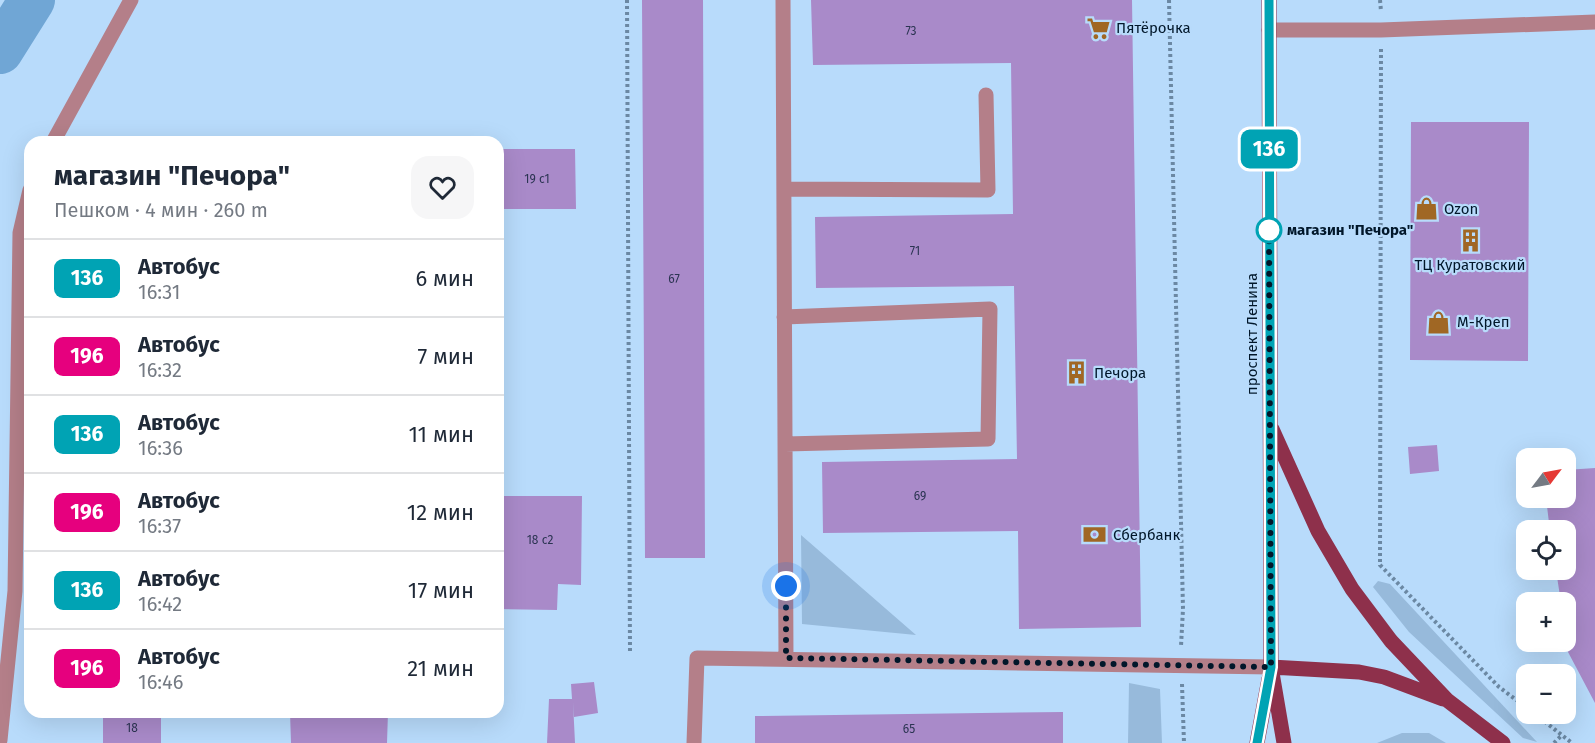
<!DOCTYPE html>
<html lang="ru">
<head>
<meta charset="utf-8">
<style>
  :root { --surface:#fff; --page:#f6f6f7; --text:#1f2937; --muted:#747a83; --line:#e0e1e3 }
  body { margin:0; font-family:"Fira Sans",sans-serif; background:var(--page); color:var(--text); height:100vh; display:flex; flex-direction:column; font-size:22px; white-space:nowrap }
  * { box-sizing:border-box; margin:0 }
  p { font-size:20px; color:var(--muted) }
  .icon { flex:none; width:33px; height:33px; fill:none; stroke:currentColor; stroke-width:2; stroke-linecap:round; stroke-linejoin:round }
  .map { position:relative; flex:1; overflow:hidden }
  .sheet { position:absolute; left:24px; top:136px; width:480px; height:582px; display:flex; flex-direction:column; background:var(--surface); border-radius:18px; box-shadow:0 6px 24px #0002 }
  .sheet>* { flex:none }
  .badge { padding:0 12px; border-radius:9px; font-size:21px; line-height:39px }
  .needle { width:39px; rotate:58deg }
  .fabs { position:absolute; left:1516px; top:448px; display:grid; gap:12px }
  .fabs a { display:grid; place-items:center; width:60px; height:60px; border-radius:12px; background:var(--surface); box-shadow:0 6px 24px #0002; font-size:30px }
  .you { position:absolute; width:30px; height:30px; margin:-15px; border:4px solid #fff; border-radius:50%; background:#1a73e8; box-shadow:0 0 0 9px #1a73e833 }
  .map>.badge { position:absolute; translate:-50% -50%; box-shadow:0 0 0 3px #fff }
  .round { display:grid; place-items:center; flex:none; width:63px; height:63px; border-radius:18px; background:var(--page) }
  .head { display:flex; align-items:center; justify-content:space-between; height:102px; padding:0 30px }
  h1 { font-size:28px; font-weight:700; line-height:45px }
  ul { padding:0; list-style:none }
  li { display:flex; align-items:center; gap:18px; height:78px; padding:0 30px; border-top:2px solid var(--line) }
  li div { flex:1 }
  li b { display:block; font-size:22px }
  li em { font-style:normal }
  li .badge { min-width:66px; font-weight:700; text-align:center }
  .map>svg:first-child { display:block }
</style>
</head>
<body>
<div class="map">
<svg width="1595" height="743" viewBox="0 0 1595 743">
  <rect width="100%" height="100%" fill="#b8dbfb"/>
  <path fill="#97badb" d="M 801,535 L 916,635 L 802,624 Z
    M 1378,581 L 1390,584 L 1537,742 L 1523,738 L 1409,632 L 1373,587 Z
    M 1129,683 L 1160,689 L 1162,743 L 1128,743 Z
    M 1402,733 L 1429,733 L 1446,743 L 1377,743 Z"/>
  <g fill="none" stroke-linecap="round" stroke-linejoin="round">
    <path stroke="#70a6d5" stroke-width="46" d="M 0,51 L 32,0"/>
  </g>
  <path fill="#a98ac9" d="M 642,0 L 703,0 L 705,558 L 645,558 Z
    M 811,0 L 1132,0 L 1141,627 L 1019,629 L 1018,531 L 823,533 L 822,462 L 1017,459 L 1014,286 L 816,288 L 815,217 L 1013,214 L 1011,63 L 813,65 Z
    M 1411,122 L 1529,122 L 1528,361 L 1410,360 Z
    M 498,149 L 575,149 L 576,209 L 498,209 Z
    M 1437,445 L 1439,471 L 1410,474 L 1408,447 Z
    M 1595,468 L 1595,703 L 1568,652 L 1566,603 L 1561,603 L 1556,570 L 1566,570 L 1566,531 L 1550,531 L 1546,498 L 1566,498 L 1566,470 Z
    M 498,496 L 582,496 L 581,585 L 558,584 L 557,610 L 498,609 Z
    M 594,682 L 598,713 L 574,717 L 573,702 L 575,743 L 547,743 L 549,699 L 572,699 L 571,684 Z
    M 103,712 L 161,712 L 161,743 L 103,743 Z
    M 290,712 L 388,712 L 387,743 L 291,743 Z
    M 1063,712 L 1063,743 L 755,743 L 755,716 Z"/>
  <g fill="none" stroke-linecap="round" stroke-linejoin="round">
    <path stroke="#6b88a3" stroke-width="4" stroke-dasharray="3 3" stroke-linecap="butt" d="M 627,0 L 630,651
      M 1169,0 L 1183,609 L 1181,646
      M 1380,0 L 1381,11
      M 1381,49 L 1380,565 L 1499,687 L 1527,708
      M 1182,684 L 1184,743
      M 1535,714 L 1572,743
      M 1554,743 L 1562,735"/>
    <path stroke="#b47f89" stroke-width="15" d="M 783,0 L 786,658
      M 1269,30 L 1381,30 L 1595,22
      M 53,142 L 131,0
      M 784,189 L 988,190 L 986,95
      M 784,317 L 990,309 L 988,439 L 785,444
      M 0,740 L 15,591 L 20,233 L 30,190
      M 694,743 L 697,658 L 1271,667"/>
    <path stroke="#8e304b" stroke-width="15" d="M 1269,0 L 1271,667 L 1284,743
      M 1272,429 L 1318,531 L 1352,589 L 1391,641 L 1447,700 L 1503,743
      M 1271,667 L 1359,672 L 1384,677 L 1443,699
      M 1257,743 L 1269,679"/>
  </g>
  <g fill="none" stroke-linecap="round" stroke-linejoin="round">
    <defs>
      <path id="line" d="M 1257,743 L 1271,667 L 1269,0"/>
    </defs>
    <use href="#line" stroke="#fff" stroke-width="14"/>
    <use href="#line" stroke="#00a3b4" stroke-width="9"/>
    <path stroke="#01172a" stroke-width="6" stroke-dasharray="0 10.8" d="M 786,586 L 786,658 L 1271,667 L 1269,220 L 1269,230"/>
  </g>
  <defs>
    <symbol id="supermarket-bare" viewBox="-9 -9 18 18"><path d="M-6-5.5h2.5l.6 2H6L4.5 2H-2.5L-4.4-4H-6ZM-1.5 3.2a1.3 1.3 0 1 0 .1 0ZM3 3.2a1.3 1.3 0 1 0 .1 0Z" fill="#a06724" stroke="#b8dbfb" stroke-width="2.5" paint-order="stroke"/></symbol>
    <symbol id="shop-bare" viewBox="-9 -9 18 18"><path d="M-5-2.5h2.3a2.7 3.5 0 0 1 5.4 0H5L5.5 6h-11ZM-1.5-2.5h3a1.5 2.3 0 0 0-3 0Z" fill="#a06724" stroke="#b8dbfb" stroke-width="2.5" paint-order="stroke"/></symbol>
    <symbol id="building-bare" viewBox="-9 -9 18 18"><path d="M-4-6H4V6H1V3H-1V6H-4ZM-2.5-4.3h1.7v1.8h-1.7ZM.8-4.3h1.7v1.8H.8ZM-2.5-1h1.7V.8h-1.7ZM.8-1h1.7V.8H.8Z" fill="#a06724" stroke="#b8dbfb" stroke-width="2.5" paint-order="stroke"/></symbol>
    <symbol id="bank-bare" viewBox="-9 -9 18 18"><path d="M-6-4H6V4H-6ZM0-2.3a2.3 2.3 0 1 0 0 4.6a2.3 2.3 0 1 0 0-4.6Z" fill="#a06724" stroke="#b8dbfb" stroke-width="2.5" paint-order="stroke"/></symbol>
  </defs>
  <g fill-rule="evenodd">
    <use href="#supermarket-bare" x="1082" y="12" width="33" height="33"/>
    <use href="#shop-bare" x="1410" y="192" width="33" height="33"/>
    <use href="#building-bare" x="1454" y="224" width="33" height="33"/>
    <use href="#shop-bare" x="1422" y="306" width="33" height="33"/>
    <use href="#building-bare" x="1060" y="356" width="33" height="33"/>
    <use href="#bank-bare" x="1078" y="518" width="33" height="33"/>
  </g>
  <circle fill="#fff" stroke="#00a3b4" stroke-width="3" cx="1269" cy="230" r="12"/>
  <g text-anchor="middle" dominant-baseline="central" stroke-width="4.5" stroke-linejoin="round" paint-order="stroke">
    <g font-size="12" fill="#2b3452">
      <text x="911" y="31">73</text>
      <text x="537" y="179">19 с1</text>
      <text x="915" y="251">71</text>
      <text x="674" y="279">67</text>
      <text x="920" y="496">69</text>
      <text x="540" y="540">18 с2</text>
      <text x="132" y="728">18</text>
      <text x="909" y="729">65</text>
    </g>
    <g font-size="15" fill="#01172a" stroke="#b8dbfb" text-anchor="start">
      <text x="1116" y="28">Пятёрочка</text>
      <text x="1444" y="209">Ozon</text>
      <text x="1470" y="265" text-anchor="middle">ТЦ Куратовский</text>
      <text x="1457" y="322">М-Креп</text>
      <text x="1094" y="373">Печора</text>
      <text x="1113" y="535">Сбербанк</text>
    </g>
    <g font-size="15" font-weight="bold" fill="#01172a" stroke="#b8dbfb" text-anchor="start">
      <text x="1287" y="230">магазин "Печора"</text>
    </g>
    <g font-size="15" fill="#01172a" stroke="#b8dbfb">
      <text transform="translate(1252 334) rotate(-90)">проспект Ленина</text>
    </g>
  </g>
</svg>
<div class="fabs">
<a><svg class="needle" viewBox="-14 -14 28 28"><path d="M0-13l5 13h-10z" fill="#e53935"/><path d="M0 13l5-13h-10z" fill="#747a83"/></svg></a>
<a><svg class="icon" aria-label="locate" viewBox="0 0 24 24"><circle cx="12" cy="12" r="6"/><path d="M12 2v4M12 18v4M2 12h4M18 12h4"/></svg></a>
<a>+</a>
<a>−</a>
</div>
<div class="you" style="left:786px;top:586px"></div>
<b class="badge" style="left:1269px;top:149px;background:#00a3b4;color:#fff">136</b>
<section class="sheet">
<div class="head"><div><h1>магазин &quot;Печора&quot;</h1><p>Пешком · 4 мин · 260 m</p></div><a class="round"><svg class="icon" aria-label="heart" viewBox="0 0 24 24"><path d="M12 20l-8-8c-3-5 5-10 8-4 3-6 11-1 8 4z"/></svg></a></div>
<ul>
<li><span class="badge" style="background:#00a3b4;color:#fff">136</span><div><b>Автобус</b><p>16:31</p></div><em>6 мин</em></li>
<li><span class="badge" style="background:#e6007e;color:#fff">196</span><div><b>Автобус</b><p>16:32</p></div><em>7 мин</em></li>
<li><span class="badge" style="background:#00a3b4;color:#fff">136</span><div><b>Автобус</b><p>16:36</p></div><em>11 мин</em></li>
<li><span class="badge" style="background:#e6007e;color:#fff">196</span><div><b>Автобус</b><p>16:37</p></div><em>12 мин</em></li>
<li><span class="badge" style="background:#00a3b4;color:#fff">136</span><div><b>Автобус</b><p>16:42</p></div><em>17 мин</em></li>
<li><span class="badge" style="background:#e6007e;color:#fff">196</span><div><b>Автобус</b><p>16:46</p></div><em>21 мин</em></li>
</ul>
</section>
</div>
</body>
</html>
